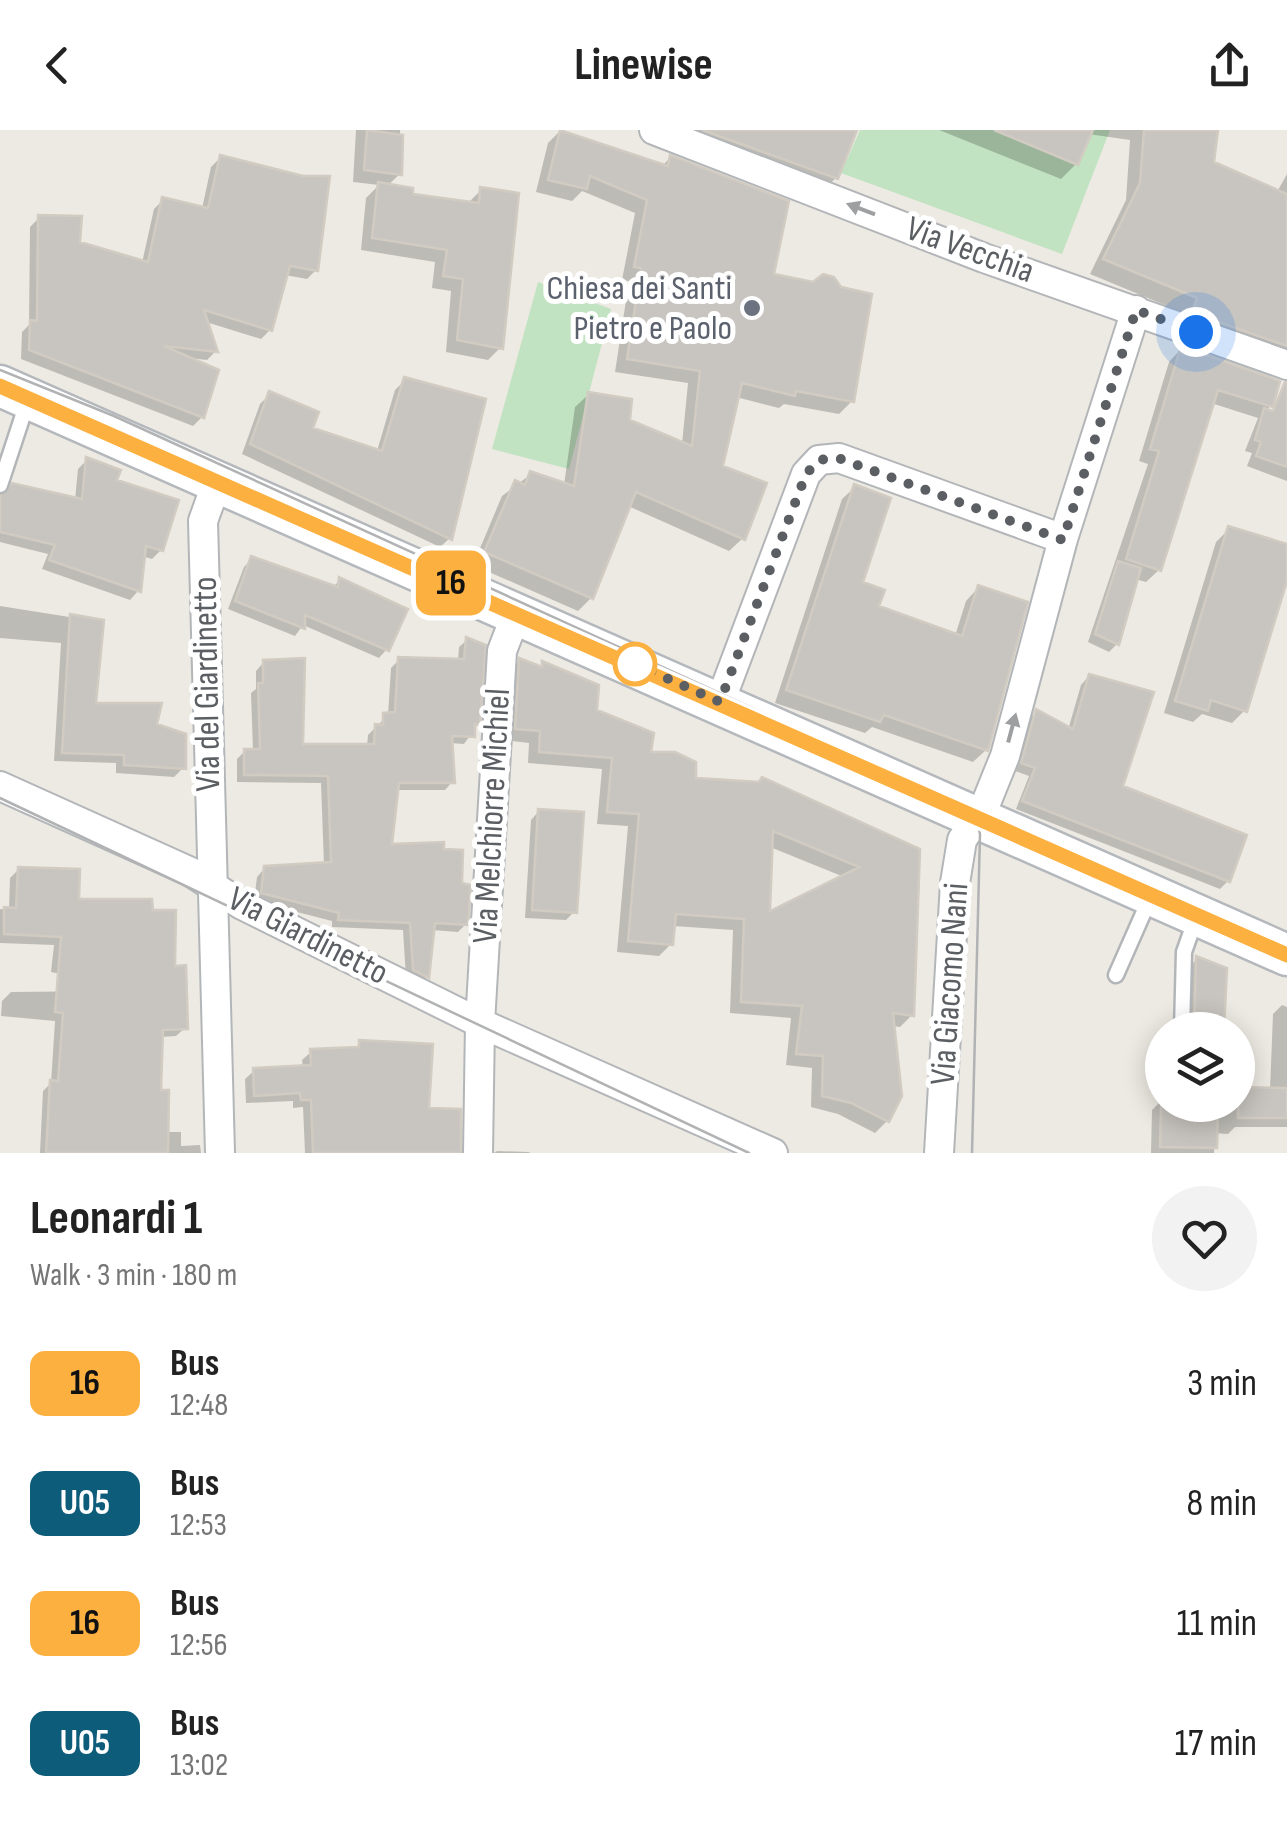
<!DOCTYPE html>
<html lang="en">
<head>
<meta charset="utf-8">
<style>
  :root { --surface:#fff; --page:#f2f2f2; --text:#222; --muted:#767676 }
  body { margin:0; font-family:"Sofia Sans Condensed",sans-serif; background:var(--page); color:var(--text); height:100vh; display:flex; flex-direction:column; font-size:38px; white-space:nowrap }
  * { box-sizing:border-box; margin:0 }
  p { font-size:32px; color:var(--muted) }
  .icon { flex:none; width:55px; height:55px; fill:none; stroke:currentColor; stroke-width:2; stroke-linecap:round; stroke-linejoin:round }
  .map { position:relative; height:1023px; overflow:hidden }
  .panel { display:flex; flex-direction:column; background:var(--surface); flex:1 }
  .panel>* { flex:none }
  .badge { padding:0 20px; border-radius:15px; font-size:35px; line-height:65px }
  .fabs { position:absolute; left:1145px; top:882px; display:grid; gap:20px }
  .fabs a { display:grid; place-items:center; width:110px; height:110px; border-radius:50%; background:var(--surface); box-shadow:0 5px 25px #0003; font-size:50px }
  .you { position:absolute; width:50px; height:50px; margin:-25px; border:8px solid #fff; border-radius:50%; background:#1a73e8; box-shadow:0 0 0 15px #1a73e833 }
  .map>.badge { position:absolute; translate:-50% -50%; box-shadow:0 0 0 5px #fff }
  .round { display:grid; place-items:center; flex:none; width:105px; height:105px; border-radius:52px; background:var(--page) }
  .headline { display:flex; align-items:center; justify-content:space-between; height:170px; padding:0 30px }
  h1 { font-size:48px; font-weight:700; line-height:75px }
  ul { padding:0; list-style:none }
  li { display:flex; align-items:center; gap:30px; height:120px; padding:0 30px }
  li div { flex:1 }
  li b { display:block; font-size:38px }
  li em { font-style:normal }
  li .badge { min-width:110px; font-weight:700; text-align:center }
  header { display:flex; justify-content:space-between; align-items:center; height:130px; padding:0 30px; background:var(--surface); font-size:45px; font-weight:700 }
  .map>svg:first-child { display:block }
</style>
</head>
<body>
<header><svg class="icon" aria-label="back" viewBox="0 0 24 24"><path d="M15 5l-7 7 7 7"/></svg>Linewise<svg class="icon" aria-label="share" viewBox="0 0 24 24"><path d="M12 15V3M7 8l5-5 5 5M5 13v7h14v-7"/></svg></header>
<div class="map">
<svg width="1287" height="1023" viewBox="0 0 1287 1023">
  <rect width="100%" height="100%" fill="#edeae3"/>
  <path fill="#c2e3c1" d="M 860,0 L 1110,0 L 1062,124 L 841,43 Z
    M 538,152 L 611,179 L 569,339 L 492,319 Z"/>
  <path fill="#0003" fill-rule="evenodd" d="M 356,0 L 400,0 L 400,44 L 387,56 L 411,66 L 467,74 L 481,60 L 500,218 L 488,230 L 446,222 L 451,161 L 432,158 L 435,132 L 361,120 L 366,68 L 379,55 L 353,52 Z
    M 561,0 L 662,36 L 670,28 L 771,146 L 852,271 L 839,284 L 784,274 L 779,278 L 736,267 L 720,338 L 743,408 L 729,421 L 628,376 L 591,468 L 578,481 L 473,435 L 502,366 L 531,344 L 564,355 L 575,277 L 589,264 L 628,292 L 682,314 L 688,253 L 615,242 L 629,151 L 622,150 L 635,83 L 582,61 L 572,71 L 536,62 L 548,13 Z
    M 666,0 L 855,0 L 836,48 L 823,60 Z
    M 939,0 L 1215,0 L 1211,34 L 1277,62 L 1287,44 L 1287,218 L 1273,231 L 1179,198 L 1184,183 L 1090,144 L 1126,70 L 1130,10 L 1088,4 L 1076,34 L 1061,49 Z
    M 220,28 L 316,140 L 307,149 L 285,145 L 270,200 L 261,209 L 206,192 L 215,222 L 207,230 L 189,228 L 202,287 L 193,296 L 21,229 L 22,202 L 29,195 L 30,97 L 39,88 L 77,114 L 142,133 L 154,79 L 163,70 L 202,79 L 211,37 Z
    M 1181,219 L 1271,275 L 1266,281 L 1287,288 L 1287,351 L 1247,336 L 1252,323 L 1245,321 L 1258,288 L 1211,273 L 1159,440 L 1146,452 L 1135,449 L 1117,514 L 1109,522 L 1088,512 L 1148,334 L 1139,331 L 1169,232 Z
    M 405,250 L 450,408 L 440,417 L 242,324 L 260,274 L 270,264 L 310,299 L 377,321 L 395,260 Z
    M 87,330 L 113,352 L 161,420 L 152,429 L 142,426 L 138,461 L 130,470 L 42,439 L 48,424 L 0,412 L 0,367 L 75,370 L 78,339 Z
    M 855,357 L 860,453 L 876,477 L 955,506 L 966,471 L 978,458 L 986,620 L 973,632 L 872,597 L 865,603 L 775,573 L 842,369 Z
    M 1229,399 L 1287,417 L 1287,444 L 1245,580 L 1232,593 L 1202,584 L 1193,592 L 1164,583 L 1216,412 Z
    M 252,429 L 332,458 L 340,450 L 387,519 L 379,528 L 303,495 L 295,506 L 228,479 L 244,437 Z
    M 0,476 L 101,492 L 94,576 L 154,596 L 183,638 L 174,647 L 116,643 L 116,633 L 54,631 L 61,513 L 0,508 Z
    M 467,510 L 478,594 L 464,614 L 450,613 L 452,652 L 445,660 L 396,660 L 390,717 L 459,756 L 466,794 L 458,802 L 432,800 L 426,847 L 419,855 L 406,848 L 403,800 L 332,797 L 332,791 L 254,771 L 257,747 L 265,738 L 324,735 L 321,653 L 237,652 L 237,629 L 245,621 L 253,621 L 251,563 L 256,559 L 256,541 L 264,532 L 301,617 L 367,617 L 368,605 L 388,585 L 391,538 L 399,530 L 458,531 L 459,517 Z
    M 520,531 L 538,539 L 543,534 L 648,625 L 693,651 L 917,721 L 912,885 L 900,897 L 892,896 L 887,991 L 875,1003 L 838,984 L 811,977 L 812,938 L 786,935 L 791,888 L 730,883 L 733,800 L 673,796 L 671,814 L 659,826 L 617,822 L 628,696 L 597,694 L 602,639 L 528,633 L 529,613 L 504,610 L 508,543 ZM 770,717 L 844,747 L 767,785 Z
    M 1089,546 L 1120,657 L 1228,751 L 1220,759 L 1016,679 L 1029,646 L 1015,641 L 1028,590 L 1036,582 L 1068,600 L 1081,555 Z
    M 539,681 L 574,782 L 566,790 L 525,788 L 531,690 Z
    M 19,739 L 77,771 L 173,838 L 185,898 L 176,906 L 160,907 L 159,963 L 166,1002 L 181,1002 L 181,1016 L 200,1015 L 201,1023 L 40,1023 L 43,961 L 51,953 L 55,891 L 1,886 L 2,871 L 11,862 L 108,861 L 109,854 L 51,842 L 54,815 L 0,813 L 0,779 L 9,780 L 10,748 Z
    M 1197,829 L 1221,900 L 1186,900 L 1187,839 Z
    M 1282,875 L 1287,877 L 1287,997 L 1235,997 L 1228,1004 L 1215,1003 L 1214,1023 L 1151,1023 L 1152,980 L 1162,970 L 1162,975 L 1238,975 L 1238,959 L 1270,960 L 1273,884 Z
    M 360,913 L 426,980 L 459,982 L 458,1023 L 305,1023 L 303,977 L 293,978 L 293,971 L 246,973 L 245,949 L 254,941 L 303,938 L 302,930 L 311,922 L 353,920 Z
    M 497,1021 L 528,1022 L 531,1023 L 494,1023 Z"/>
  <path fill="#c8c5c0" stroke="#d1cbc2" stroke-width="2.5" fill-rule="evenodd" d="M 367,0 L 403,5 L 402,45 L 364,40 Z
    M 560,0 L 668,36 L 670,25 L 789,71 L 774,144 L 813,152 L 823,144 L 834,147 L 841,157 L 872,164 L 854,272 L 796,261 L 795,266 L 742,253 L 723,336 L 767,353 L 745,410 L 636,362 L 593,469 L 484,422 L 515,350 L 525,355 L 530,341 L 574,356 L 588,262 L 632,269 L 630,290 L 692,316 L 700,241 L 627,229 L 641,138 L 634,137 L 647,70 L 590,46 L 587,59 L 548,50 Z
    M 702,0 L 857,0 L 838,49 Z
    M 994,0 L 1093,0 L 1078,35 Z
    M 1144,0 L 1218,0 L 1214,32 L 1287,64 L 1287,216 L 1192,183 L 1197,168 L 1103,129 L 1140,53 Z
    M 220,25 L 303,46 L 330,46 L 318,141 L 290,136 L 272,201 L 204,180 L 218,222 L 164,216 L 219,240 L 204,288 L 29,220 L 30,190 L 37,191 L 38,85 L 82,86 L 80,112 L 148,132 L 162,67 L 208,78 Z
    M 378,52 L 413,58 L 413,64 L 479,73 L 480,57 L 519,63 L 503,219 L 457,210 L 463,149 L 443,146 L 447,120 L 372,108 Z
    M 1181,216 L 1280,251 L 1273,277 L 1218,260 L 1161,441 L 1126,429 L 1159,321 L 1150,319 Z
    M 404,247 L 486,269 L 452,410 L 250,314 L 269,261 L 319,282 L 313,298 L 382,321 Z
    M 1285,252 L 1287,252 L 1287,337 L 1256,326 L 1261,312 L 1255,310 L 1264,278 L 1273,281 Z
    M 86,327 L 121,340 L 117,350 L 179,370 L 163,421 L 146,416 L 141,462 L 49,430 L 55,415 L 0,402 L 0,365 L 12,353 L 82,369 Z
    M 854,354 L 891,368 L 863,452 L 885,460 L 879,476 L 962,506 L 978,455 L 1028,472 L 988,621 L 884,585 L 880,592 L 786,560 Z
    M 1228,396 L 1287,414 L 1287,451 L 1247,582 L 1211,570 L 1208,581 L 1175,571 Z
    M 251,426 L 338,457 L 339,447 L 408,479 L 389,521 L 305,485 L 305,499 L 235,471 Z
    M 1118,431 L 1141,438 L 1119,515 L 1095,504 Z
    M 70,484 L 104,490 L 96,573 L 162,573 L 157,594 L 186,604 L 186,639 L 124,635 L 124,625 L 62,623 Z
    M 466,507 L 486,515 L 480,595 L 475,594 L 475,607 L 452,606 L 455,653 L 399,653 L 392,714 L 444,712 L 444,719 L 463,720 L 462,753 L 471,755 L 468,795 L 435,793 L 429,848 L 413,840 L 410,793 L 338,790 L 339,783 L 261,763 L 264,736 L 331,732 L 328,646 L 244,645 L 244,619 L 260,619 L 258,553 L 263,553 L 263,530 L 305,528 L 303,614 L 374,614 L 375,594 L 383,595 L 383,583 L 395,582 L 398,527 L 464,529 Z
    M 519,528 L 542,537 L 542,531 L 599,555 L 597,580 L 654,603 L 651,622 L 675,622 L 696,632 L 696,648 L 759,652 L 762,647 L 920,719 L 914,886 L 893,883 L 902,966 L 889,992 L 851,973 L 822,966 L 823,926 L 796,924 L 802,876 L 741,872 L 744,789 L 676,784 L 673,815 L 628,811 L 639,684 L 607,682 L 612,628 L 539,622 L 540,601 L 515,599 ZM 773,701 L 859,737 L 770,781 Z
    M 1089,544 L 1154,562 L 1123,656 L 1247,705 L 1230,752 L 1022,671 L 1035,638 L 1021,633 L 1036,579 L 1073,599 Z
    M 538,679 L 584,682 L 577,783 L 532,780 Z
    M 18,737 L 80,739 L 79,769 L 152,769 L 153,780 L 176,780 L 175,836 L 186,835 L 188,899 L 163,900 L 161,960 L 169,960 L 168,1023 L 46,1023 L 50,950 L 58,951 L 63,883 L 55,882 L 61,807 L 4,804 L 4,777 L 16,778 Z
    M 1196,826 L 1227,838 L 1224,900 L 1194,900 Z
    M 359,910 L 433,914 L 429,978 L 461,979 L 461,1023 L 313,1023 L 311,970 L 301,970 L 300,963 L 254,966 L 253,938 L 311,935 L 310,919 L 359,917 Z
    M 1238,957 L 1287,958 L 1287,988 L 1238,988 Z
    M 1161,975 L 1218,975 L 1217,1018 L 1160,1017 Z"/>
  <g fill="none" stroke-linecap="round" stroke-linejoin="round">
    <defs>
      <path id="lane" d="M 0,355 L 28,270
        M 1116,845 L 1150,768
        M 1182,900 L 1184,822 L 1196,788"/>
      <path id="street" d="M 654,0 L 984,128 L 1287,235
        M 217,352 L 203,391 L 220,1023
        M 720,572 L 806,344 L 819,330 L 839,328 L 1063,409
        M 0,656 L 191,742 L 242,775 L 480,893 L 773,1023
        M 478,1023 L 480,893 L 502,521 L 517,482
        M 939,1023 L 955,753 L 962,710 L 986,673 L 1005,626 L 1063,409 L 1136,180"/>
      <path id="secondary" d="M 0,256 L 1287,825"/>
    </defs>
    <use href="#lane" stroke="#b3b6b9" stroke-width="19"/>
    <use href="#street" stroke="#b3b6b9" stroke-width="32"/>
    <use href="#secondary" stroke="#b4b8bc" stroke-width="45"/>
    <use href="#lane" stroke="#fff" stroke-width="14"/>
    <use href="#street" stroke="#fff" stroke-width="28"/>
    <use href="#secondary" stroke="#fff" stroke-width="40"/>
    <path stroke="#b1b2b3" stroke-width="2.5" d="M 0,240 L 114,286 L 964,675 L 976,688 L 980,704 L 972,1023
      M 0,668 L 749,1023"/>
  </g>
  <defs><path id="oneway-solid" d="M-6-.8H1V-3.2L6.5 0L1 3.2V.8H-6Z" transform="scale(2.5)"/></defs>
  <g fill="#9d9fa1">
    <use href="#oneway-solid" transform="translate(861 79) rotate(-159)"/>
    <use href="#oneway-solid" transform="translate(1012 598) rotate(-75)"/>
  </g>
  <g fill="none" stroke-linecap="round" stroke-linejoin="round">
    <defs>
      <path id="line" d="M 0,256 L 1287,825"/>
    </defs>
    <use href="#line" stroke="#fff" stroke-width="22"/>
    <use href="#line" stroke="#fbb040" stroke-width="15"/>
    <path stroke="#5b5f63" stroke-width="10" stroke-dasharray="0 18" d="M 635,534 L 720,572 L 806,344 L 819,330 L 838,328 L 1063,410 L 1136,180 L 1196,202"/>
  </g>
  <circle fill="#6b7280" stroke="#fff" stroke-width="4" cx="752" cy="178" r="10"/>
  <circle fill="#fff" stroke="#fbb040" stroke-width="5" cx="635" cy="534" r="20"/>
  <g text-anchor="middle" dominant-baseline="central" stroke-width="10" stroke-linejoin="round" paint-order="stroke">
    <g font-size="35" fill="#5b5f63" stroke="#fff">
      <text transform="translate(970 120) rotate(20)">Via Vecchia</text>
      <text transform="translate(207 554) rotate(-91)">Via del Giardinetto</text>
      <text transform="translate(492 686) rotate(-87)">Via Melchiorre Michiel</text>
      <text transform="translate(308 806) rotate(27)">Via Giardinetto</text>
      <text transform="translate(950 854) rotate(-86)">Via Giacomo Nani</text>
    </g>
    <g font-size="35" fill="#5b616d" stroke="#fff" text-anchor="end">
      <text x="732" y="158">Chiesa dei Santi<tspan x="732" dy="40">Pietro e Paolo</tspan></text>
    </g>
  </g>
</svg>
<div class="fabs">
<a><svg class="icon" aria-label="layers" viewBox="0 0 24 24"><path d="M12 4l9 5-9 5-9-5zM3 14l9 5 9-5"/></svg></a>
</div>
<div class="you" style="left:1196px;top:202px"></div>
<b class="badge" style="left:451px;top:453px;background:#fbb040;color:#111">16</b>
</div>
<section class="panel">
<div class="headline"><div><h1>Leonardi 1</h1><p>Walk · 3 min · 180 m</p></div><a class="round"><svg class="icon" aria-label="heart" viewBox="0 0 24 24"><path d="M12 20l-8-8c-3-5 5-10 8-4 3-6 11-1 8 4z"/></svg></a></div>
<ul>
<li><span class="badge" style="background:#fbb040;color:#111">16</span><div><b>Bus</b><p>12:48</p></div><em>3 min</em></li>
<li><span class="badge" style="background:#0c5c7a;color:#fff">U05</span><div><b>Bus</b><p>12:53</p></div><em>8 min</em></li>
<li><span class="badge" style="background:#fbb040;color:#111">16</span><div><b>Bus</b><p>12:56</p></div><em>11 min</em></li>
<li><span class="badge" style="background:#0c5c7a;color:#fff">U05</span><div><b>Bus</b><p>13:02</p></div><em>17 min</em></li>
</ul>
</section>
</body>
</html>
